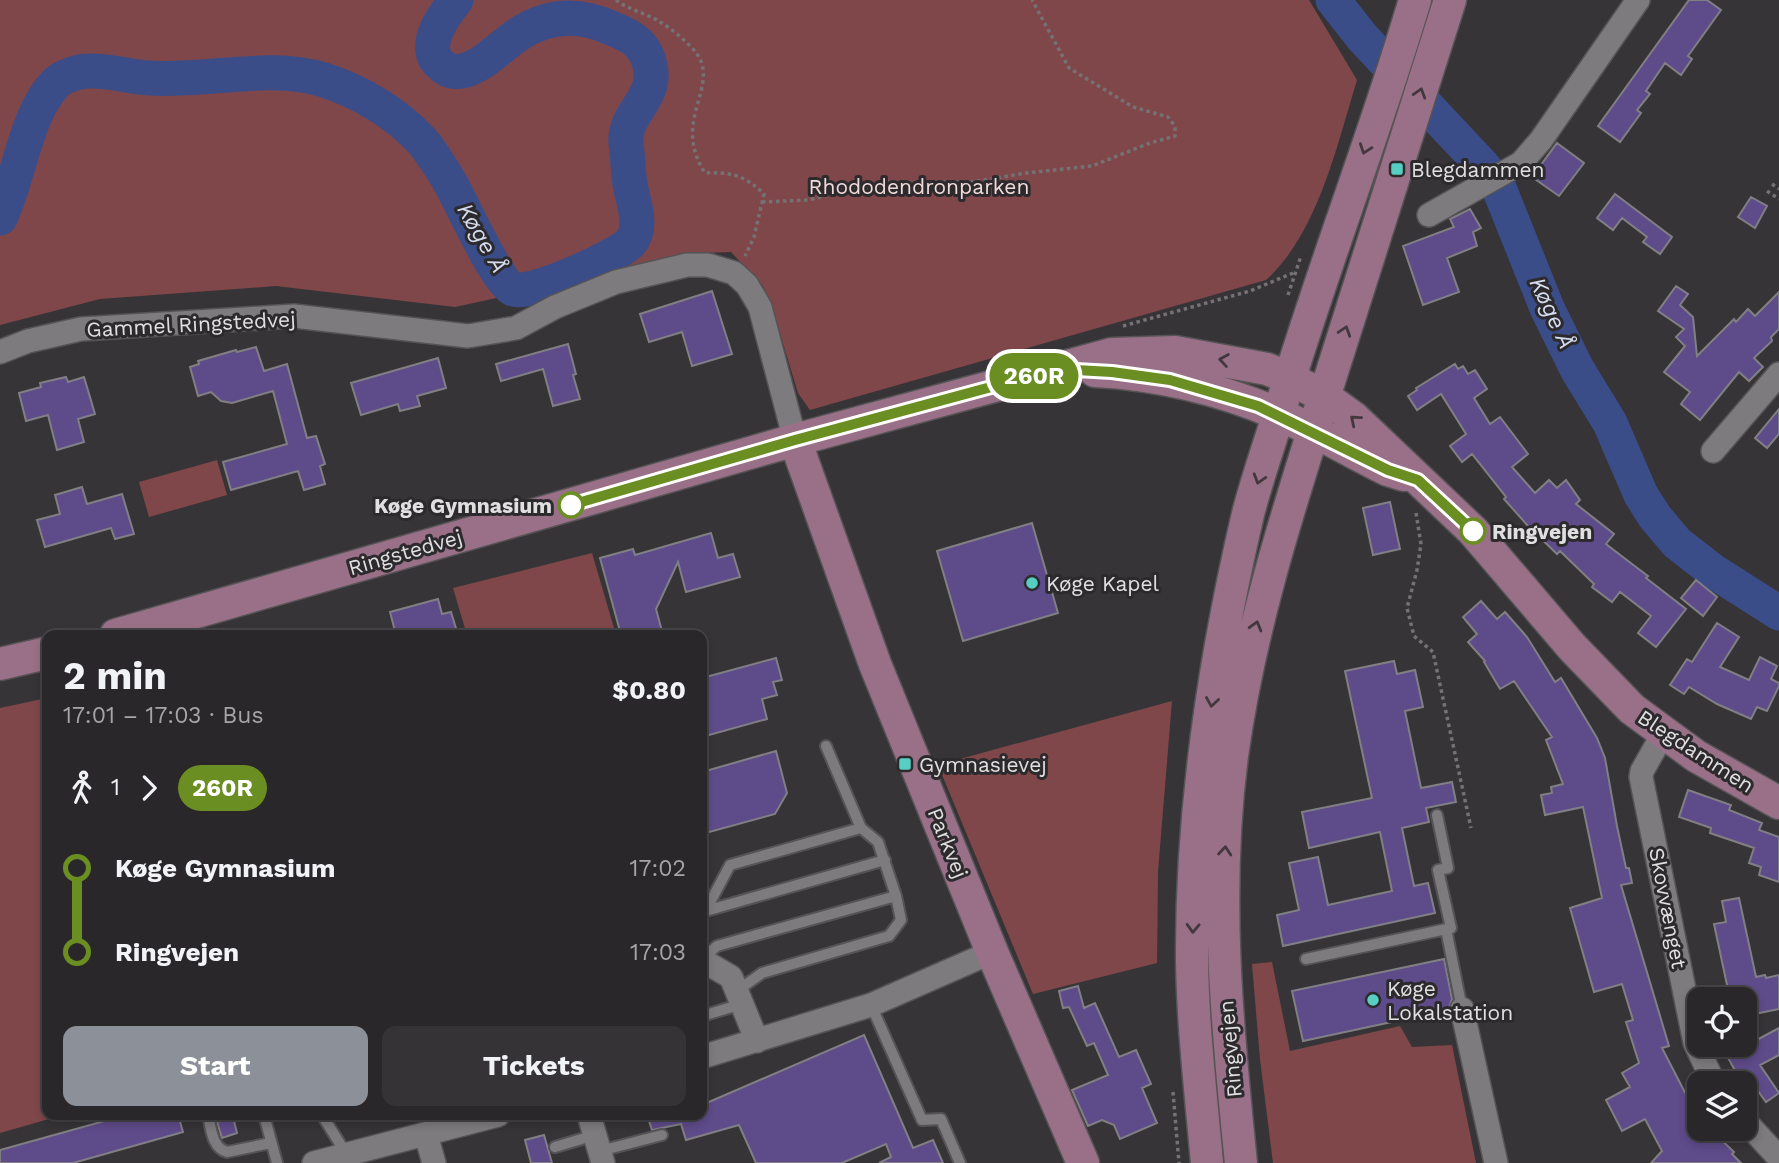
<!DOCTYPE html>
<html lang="en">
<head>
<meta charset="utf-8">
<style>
  :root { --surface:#292729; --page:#353335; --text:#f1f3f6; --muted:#a5a5a8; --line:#454446; --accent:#8c9099 }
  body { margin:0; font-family:"Work Sans",sans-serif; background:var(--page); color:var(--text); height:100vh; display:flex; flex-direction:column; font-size:26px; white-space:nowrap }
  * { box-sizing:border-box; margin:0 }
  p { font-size:23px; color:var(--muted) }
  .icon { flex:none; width:38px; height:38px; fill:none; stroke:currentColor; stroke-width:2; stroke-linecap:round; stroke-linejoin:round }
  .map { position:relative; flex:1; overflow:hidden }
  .drawer { position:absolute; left:42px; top:630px; width:665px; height:490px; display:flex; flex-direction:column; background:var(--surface); border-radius:14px; box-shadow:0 4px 10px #0003,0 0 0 2px var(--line) }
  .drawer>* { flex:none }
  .badge { padding:0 14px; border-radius:23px; font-size:24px; line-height:46px }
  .buttons { position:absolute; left:1687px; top:987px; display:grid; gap:14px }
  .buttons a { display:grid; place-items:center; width:70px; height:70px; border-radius:14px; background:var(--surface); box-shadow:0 4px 10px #0003,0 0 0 2px var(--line); font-size:35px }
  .map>.badge { position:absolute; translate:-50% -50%; box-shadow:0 0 0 4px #fff }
  .legs { display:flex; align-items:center; gap:10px; height:77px; padding:0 21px; font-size:23px }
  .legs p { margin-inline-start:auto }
  .head { display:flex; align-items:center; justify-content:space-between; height:119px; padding:0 21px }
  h1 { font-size:38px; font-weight:700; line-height:52px }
  .button { display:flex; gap:14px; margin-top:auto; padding:14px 21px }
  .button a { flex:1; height:80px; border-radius:14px; background:var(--accent); color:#fff; font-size:28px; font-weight:700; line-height:80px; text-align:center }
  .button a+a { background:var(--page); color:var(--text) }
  ul { padding:0 21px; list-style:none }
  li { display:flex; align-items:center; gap:24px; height:84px; font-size:26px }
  li i { display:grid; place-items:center; width:10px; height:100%; margin:0 9px; background:currentColor }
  li i::after { content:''; width:18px; height:18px; margin:-9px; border:5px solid; border-radius:50%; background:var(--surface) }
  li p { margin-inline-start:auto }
  li:first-child i { background:linear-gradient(#0000 50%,currentColor 0) }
  li:last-child i { background:linear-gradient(currentColor 50%,#0000 0) }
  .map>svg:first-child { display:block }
</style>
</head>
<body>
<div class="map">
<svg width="1779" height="1163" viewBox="0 0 1779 1163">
  <rect width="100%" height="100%" fill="#373437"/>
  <path fill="#80474a" d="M 0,0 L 1309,0 L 1357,80 C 1337,145 1318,233 1266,280 L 810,410 L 798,393 L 770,300 L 763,286 L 731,252 L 703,253 L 675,259 L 455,307 L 276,286 L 100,299 L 0,325 Z
    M 217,460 L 227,495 L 149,517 L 139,482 Z
    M 592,553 L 616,635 L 467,635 L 453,588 Z
    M 47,698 L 47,1115 L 63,1115 L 0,1133 L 0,708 Z
    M 1172,701 L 1158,872 L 1157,963 L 1033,994 L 938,765 Z
    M 1272,962 L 1290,1051 L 1400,1026 L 1412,1047 L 1452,1045 L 1476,1163 L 1273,1163 L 1260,1059 L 1252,964 Z"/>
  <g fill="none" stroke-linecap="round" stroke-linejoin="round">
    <path stroke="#3a4d89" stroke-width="35" d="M 1333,0 L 1362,37 L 1483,166 L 1499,188 L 1547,308 L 1577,369 L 1610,423 L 1641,495 L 1655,517 L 1677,543 L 1713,571 L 1779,613
      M 0,218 C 19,179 26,111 57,82 C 64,76 79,71 89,71 C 109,70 129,77 149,78 C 205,82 270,63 324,80 C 359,91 396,113 421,140 C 431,151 440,166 448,179 C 461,200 495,280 513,289 C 529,297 617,256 630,243 C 644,227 633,202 630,184 C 628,171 628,157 626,144 C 623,109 664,98 647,56 C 640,40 626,34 611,28 C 578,13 546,15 516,36 C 499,48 485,64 466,70 C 457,73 448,72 441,65 C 420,48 443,16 456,0"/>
  </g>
  <path fill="#5e4b8a" stroke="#807f84" stroke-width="2" d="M 1689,0 L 1707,0 L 1721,10 L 1688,56 L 1692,59 L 1681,75 L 1665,63 L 1646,91 L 1650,94 L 1637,110 L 1641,113 L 1620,142 L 1598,126 Z
    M 1557,143 L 1584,163 L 1559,196 L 1532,177 Z
    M 1615,194 L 1672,237 L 1660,254 L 1643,242 L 1647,237 L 1622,218 L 1613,230 L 1597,218 Z
    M 1751,197 L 1767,206 L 1755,228 L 1738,217 Z
    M 1470,209 L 1481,228 L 1473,232 L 1477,246 L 1447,258 L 1459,292 L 1423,305 L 1403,246 L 1454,227 L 1450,219 Z
    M 1676,286 L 1688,294 L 1680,305 L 1693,317 L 1697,356 L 1734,319 L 1736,322 L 1748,309 L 1755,316 L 1779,292 L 1779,329 L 1771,337 L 1772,341 L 1754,358 L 1763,367 L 1749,381 L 1739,372 L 1700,420 L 1681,404 L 1690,392 L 1664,372 L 1685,346 L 1676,337 L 1684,329 L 1658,311 Z
    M 712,291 L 732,354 L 692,366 L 682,332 L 649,342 L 640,314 Z
    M 568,344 L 576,374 L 573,375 L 580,399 L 553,406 L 543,369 L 501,381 L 496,364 Z
    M 256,347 L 264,371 L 287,364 L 307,438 L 316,436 L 325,464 L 320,466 L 325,484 L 304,490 L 298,471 L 231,490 L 223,462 L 287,444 L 273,391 L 232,403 L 221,401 L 211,392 L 198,396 L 190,367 L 199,364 L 198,361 L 236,350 L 237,352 Z
    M 438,358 L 446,388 L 417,396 L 420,406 L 400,411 L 398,404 L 361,415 L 351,383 Z
    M 1455,364 L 1458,369 L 1463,366 L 1468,374 L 1475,370 L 1487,389 L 1474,398 L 1490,424 L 1500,417 L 1528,454 L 1512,467 L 1535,493 L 1549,480 L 1557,488 L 1566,480 L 1580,500 L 1576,504 L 1614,534 L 1606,544 L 1632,564 L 1648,576 L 1646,578 L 1686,609 L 1656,647 L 1638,633 L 1651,616 L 1620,592 L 1612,602 L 1592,587 L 1594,584 L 1560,551 L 1557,554 L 1529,527 L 1504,499 L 1506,497 L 1472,454 L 1462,462 L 1450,446 L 1466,434 L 1441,394 L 1417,410 L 1408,396 L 1417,390 L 1416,388 Z
    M 66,377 L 68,382 L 84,377 L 95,414 L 78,419 L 84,442 L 57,450 L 48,415 L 26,421 L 19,393 L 41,387 L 40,383 Z
    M 1779,409 L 1779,434 L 1767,448 L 1755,438 Z
    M 82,487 L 87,504 L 122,494 L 134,534 L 115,539 L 111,528 L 45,547 L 37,520 L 60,514 L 55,495 Z
    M 1390,502 L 1400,549 L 1373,555 L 1363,508 Z
    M 1032,523 L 1058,613 L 963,641 L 937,551 Z
    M 711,533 L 718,558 L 733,554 L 740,577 L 686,592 L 678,562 L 656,609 L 663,635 L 621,635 L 600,558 L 633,549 L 635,555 Z
    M 1696,580 L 1717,597 L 1703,616 L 1681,598 Z
    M 438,599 L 442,614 L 451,612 L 458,635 L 396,635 L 390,612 Z
    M 1481,601 L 1497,619 L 1505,612 L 1527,637 L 1555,682 L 1561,678 L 1597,738 L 1605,758 L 1617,826 L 1626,868 L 1629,868 L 1632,883 L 1621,885 L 1669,1046 L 1662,1048 L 1693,1108 L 1699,1102 L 1699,1129 L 1710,1129 L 1734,1152 L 1732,1154 L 1741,1163 L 1651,1163 L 1662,1151 L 1645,1119 L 1622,1131 L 1606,1100 L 1630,1087 L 1622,1073 L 1639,1063 L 1626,1022 L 1633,1020 L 1622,984 L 1594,992 L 1570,908 L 1602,898 L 1583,807 L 1545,815 L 1541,795 L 1552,793 L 1551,787 L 1563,784 L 1546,740 L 1552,737 L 1514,681 L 1500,689 L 1484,662 L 1485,661 L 1468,642 L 1477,634 L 1463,617 Z
    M 1717,623 L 1739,637 L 1720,667 L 1749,680 L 1760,657 L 1777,666 L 1771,679 L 1779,683 L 1779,686 L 1767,711 L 1757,707 L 1751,719 L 1717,704 L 1689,687 L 1684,694 L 1670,685 L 1687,659 L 1692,662 Z
    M 776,658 L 782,680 L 773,682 L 777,695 L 762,699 L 767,719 L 702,737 L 702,678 Z
    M 1394,661 L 1397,674 L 1415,670 L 1423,707 L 1405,711 L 1421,788 L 1452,782 L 1456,802 L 1426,808 L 1429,822 L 1402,828 L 1414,886 L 1428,883 L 1435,913 L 1283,946 L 1277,915 L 1299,910 L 1289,863 L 1318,857 L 1328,905 L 1392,891 L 1380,832 L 1309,848 L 1302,812 L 1372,798 L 1345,671 Z
    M 776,751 L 787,793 L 775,814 L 702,834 L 702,772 Z
    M 1688,790 L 1731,805 L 1729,810 L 1762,823 L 1759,830 L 1779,837 L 1779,882 L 1759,875 L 1761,867 L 1749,863 L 1754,848 L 1710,833 L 1711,828 L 1679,817 Z
    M 1739,898 L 1756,977 L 1765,975 L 1766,978 L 1779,975 L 1779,1009 L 1745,1016 L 1745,999 L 1730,999 L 1714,924 L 1726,922 L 1722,901 Z
    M 1444,959 L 1452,999 L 1448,1010 L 1303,1041 L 1292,991 Z
    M 1078,986 L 1084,1008 L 1095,1003 L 1119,1057 L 1136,1050 L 1151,1084 L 1142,1088 L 1157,1123 L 1120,1139 L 1114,1125 L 1102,1120 L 1088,1126 L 1072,1090 L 1108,1075 L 1094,1043 L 1087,1046 L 1069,1007 L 1063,1008 L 1059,991 Z
    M 1779,1028 L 1779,1055 L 1760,1065 L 1779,1093 L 1766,1102 L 1745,1073 L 1738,1076 L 1727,1056 Z
    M 864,1035 L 913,1148 L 933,1140 L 943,1163 L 879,1163 L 891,1157 L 886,1144 L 842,1163 L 756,1163 L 739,1125 L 686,1140 L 681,1124 L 652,1130 L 647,1115 L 702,1115 L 702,1105 Z
    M 126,1115 L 178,1115 L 183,1132 L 73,1163 L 0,1163 L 0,1150 Z
    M 233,1117 L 237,1133 L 222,1138 L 217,1122 Z
    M 544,1135 L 552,1163 L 531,1163 L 525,1140 Z"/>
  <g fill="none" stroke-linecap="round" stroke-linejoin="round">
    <defs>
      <path id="lane" d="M 706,910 L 730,865 L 861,828
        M 702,912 L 885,860
        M 1446,929 L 1462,1009
        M 702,959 L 717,946 L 896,896
        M 1306,959 L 1451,928 L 1438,870 L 1448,868 L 1437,815
        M 737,991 L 762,973 L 889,936 L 901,920 L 896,896 L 878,842 L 861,828 L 826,746
        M 871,1005 L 922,1120 L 941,1119 L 960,1163
        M 702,1016 L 742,1004
        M 208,1115 C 211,1128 212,1148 227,1152 L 271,1143
        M 264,1115 L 277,1163
        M 322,1115 L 347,1155
        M 555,1147 L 595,1135
        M 600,1151 L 662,1135"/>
      <path id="street" d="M 1429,215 L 1521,163 L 1541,140 L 1638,0
        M 0,352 L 28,341 L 81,329 L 294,316 L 468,336 L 516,328 L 555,307 L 616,282 L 687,265 L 708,265 L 734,273 L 747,285 L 760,307 L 795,440
        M 1713,451 L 1779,374
        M 1663,734 L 1642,771 L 1641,777 L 1695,1043 L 1714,1083
        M 702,960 L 731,977 L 757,1041
        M 1462,1009 L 1496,1163
        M 702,1057 L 871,1005 L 992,952
        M 589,1115 L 603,1163
        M 1745,1121 L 1779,1158
        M 426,1135 L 434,1163
        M 314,1163 L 498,1115"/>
      <path id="secondary" d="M 1095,371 C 1156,374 1221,389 1278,414 C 1315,430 1351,452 1388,470 L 1404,475
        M 795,440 L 875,664 L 992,952 L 1083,1163
        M 116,635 L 795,440 L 1112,354 L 1175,352 L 1267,369 L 1289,378 L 1325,397 L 1354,418 L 1473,531 L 1572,647 L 1632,709 L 1696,756 L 1779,803
        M 0,664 L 47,653
        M 1207,1163 C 1201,1095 1193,1028 1192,960 C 1191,810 1214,659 1248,514 C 1257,479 1269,445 1280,410 C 1321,272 1374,138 1415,0
        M 1241,1163 C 1227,1028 1214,891 1232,756 C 1250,624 1292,498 1332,372 C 1372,248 1410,124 1450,0"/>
    </defs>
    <use href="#lane" stroke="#555355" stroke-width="14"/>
    <use href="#street" stroke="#555355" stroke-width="26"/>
    <use href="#secondary" stroke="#555355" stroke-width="35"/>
    <path stroke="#747274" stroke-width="3.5" stroke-dasharray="3.5 3.5" stroke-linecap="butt" d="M 616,0 C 629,10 646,13 660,22 C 672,29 689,43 697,54 C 713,76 694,103 693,127 C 691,144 696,159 705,173 C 732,172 744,175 764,194 L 754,237 L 745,256
      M 1772,184 L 1779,189
      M 1767,191 L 1779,199
      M 762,202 L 808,200 L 883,182 L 972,182 L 1026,173 L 1092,166 L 1150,143 L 1175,136 L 1175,126 L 1168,117 L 1133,107 L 1069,68 L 1032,0
      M 1288,295 L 1301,256
      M 1123,326 L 1250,291 L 1293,273
      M 1416,513 L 1421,544 L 1417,570 L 1407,608 L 1414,636 L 1433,652 L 1471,828
      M 1173,1092 L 1179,1163"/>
    <use href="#lane" stroke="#7e7b7e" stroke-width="10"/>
    <use href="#street" stroke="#7e7b7e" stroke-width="23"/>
    <use href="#secondary" stroke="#997087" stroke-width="32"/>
  </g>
  <defs><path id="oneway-chevron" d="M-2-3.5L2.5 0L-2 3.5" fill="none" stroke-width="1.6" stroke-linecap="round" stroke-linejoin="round" transform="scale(1.75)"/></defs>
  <g stroke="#43383f">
    <use href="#oneway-chevron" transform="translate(1420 93) rotate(-73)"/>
    <use href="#oneway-chevron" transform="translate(1365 149) rotate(109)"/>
    <use href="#oneway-chevron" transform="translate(1345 331) rotate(-72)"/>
    <use href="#oneway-chevron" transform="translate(1224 360) rotate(-171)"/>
    <use href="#oneway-chevron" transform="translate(1355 420) rotate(-140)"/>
    <use href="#oneway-chevron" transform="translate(1259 479) rotate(107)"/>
    <use href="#oneway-chevron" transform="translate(1256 626) rotate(-74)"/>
    <use href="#oneway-chevron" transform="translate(1212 702) rotate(99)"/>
    <use href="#oneway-chevron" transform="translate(1225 851) rotate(-85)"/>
    <use href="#oneway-chevron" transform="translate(1193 928) rotate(92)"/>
  </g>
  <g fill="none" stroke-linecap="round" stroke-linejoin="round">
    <defs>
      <path id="line-1" d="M 571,505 L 795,440 L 1058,369 L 1112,372 L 1170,380 L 1258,406 L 1388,470 L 1418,480 L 1473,531"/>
    </defs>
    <use href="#line-1" stroke="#fff" stroke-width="16"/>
    <use href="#line-1" stroke="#6b8e23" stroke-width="10"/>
  </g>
  <g fill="#57cec2" stroke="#2d2a2d" stroke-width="2.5">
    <rect x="1390" y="162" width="14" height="14" rx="3.5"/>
    <circle cx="1032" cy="583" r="7"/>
    <rect x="898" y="757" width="14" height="14" rx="3.5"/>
    <circle cx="1373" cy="1000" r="7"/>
  </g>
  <g fill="#fff" stroke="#6b8e23" stroke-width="3.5">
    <circle cx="571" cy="505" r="12"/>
    <circle cx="1473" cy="531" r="12"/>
  </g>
  <g text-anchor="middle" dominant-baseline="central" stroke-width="6" stroke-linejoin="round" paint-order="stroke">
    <g font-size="21" fill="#e1e0e1" stroke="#2d2a2d" text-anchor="start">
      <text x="1411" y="169">Blegdammen</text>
      <text x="1046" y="583">Køge Kapel</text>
      <text x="919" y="764">Gymnasievej</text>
      <text x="1387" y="988">Køge<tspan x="1387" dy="24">Lokalstation</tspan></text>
    </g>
    <g font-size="21" fill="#f1dada" stroke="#2d2a2d">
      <text x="919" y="186">Rhododendronparken</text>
    </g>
    <g font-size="21" fill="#e1e0e1" stroke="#2d2a2d">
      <text transform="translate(191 324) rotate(-3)">Gammel Ringstedvej</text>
      <text transform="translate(405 552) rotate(-16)">Ringstedvej</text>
      <text transform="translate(1696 751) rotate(33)">Blegdammen</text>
      <text transform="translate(948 843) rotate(68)">Parkvej</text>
      <text transform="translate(1668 908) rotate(79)">Skovvænget</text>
      <text transform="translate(1230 1049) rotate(-95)">Ringvejen</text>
    </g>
    <g font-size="21" font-weight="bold" fill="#e1e0e1" stroke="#2d2a2d" text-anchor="end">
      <text x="552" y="505">Køge Gymnasium</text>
      <text x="1492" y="531" text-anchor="start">Ringvejen</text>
    </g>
    <g font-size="23" font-style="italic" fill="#d4dcee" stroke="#2d2a2d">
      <text transform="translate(482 238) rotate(60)">Køge Å</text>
      <text transform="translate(1552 313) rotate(65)">Køge Å</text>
    </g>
  </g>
</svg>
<div class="buttons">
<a><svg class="icon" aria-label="locate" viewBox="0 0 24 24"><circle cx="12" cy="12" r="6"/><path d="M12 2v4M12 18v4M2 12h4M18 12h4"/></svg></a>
<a><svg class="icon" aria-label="layers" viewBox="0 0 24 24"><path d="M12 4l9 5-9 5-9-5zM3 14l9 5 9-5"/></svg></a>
</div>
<b class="badge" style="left:1034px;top:376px;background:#6b8e23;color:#fff">260R</b>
<section class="drawer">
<div class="head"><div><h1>2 min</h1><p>17:01 – 17:03 · Bus</p></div><b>$0.80</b></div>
<div class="legs"><svg class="icon" aria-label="walk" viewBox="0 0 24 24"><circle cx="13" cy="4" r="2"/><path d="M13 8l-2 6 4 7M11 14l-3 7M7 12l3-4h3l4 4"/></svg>1<svg class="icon" aria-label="forward" viewBox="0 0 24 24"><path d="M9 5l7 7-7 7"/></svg><b class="badge" style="background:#6b8e23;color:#fff">260R</b></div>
<ul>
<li><i style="color:#6b8e23"></i><b>Køge Gymnasium</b><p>17:02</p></li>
<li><i style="color:#6b8e23"></i><b>Ringvejen</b><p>17:03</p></li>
</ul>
<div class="button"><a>Start</a><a>Tickets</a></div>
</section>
</div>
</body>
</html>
